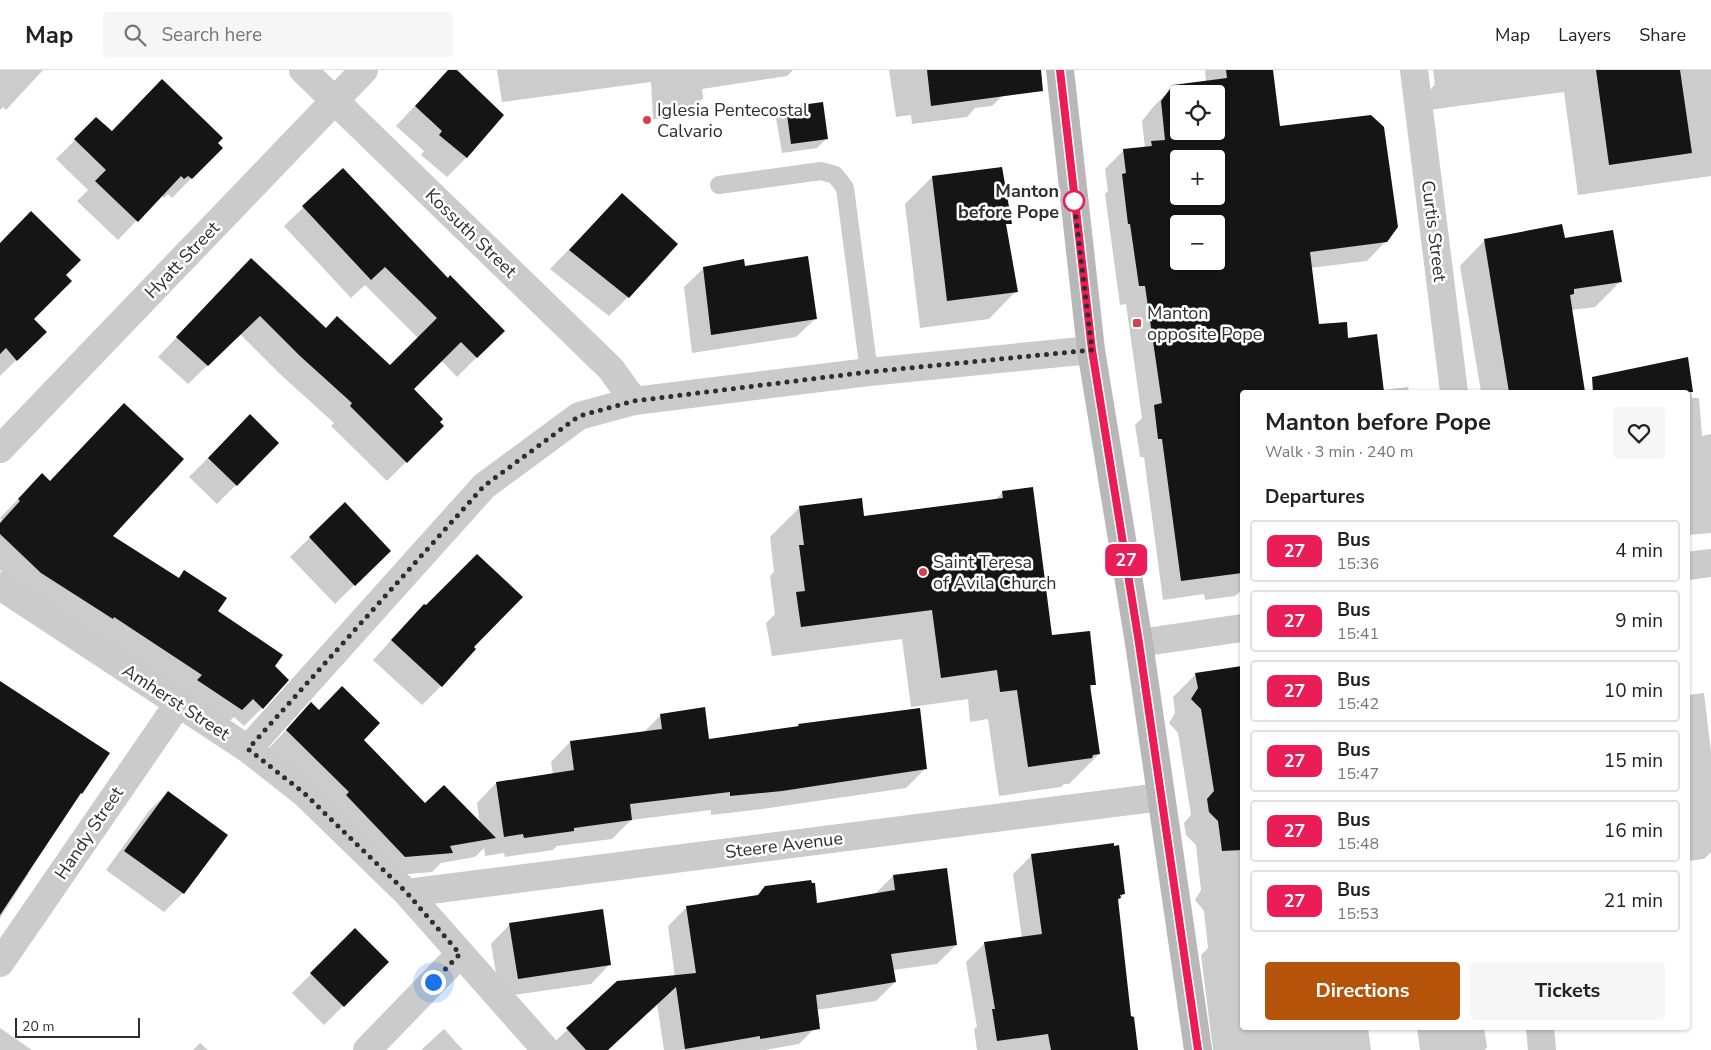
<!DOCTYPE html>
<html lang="en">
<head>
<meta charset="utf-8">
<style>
  :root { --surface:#fff; --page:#f6f6f6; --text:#222; --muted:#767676; --line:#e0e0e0; --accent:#b45309 }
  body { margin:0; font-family:"Nunito Sans",sans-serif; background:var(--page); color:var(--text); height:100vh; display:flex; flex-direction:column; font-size:19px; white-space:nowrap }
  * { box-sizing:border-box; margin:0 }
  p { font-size:16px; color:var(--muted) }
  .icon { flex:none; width:28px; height:28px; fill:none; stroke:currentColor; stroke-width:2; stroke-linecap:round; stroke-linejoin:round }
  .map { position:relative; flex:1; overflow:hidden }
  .drawer { position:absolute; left:1240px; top:320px; width:450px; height:640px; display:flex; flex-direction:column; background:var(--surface); border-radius:5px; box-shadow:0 1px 4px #0004 }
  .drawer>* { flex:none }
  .badge { padding:0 10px; border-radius:8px; font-size:18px; line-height:32px }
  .controls { position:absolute; left:1170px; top:15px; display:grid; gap:10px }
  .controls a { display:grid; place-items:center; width:55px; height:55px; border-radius:5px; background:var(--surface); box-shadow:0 1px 4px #0004; font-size:25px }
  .scale { position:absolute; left:15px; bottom:12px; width:125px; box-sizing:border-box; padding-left:5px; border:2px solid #2e2e2e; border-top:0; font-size:14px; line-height:18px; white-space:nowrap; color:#2e2e2e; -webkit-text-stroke:4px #fff; paint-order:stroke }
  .you { position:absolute; width:25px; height:25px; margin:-12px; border:4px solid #fff; border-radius:50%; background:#1a73e8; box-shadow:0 0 0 8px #1a73e833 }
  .map>.badge { position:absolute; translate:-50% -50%; box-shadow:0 0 0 2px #fff }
  h2 { padding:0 25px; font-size:19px; line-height:45px }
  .round { display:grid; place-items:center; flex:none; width:52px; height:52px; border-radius:5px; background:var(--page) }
  .summary { display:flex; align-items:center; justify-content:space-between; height:85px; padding:0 25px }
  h1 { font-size:24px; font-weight:700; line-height:38px }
  .action { display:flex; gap:10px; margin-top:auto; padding:10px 25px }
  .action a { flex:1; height:58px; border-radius:5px; background:var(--accent); color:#fff; font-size:20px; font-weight:700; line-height:58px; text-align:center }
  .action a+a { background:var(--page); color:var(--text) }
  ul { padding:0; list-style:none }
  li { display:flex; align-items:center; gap:15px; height:62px; margin:0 10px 8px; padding:0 15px; border:2px solid var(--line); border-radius:5px }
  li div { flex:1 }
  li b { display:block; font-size:19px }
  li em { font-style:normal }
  li .badge { min-width:55px; font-weight:700; text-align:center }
  header { display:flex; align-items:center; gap:30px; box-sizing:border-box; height:70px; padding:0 25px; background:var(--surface); border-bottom:1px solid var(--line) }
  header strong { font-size:24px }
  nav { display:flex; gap:28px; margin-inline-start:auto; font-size:18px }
  .search { width:350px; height:45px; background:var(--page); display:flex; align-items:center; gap:12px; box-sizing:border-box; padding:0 18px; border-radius:5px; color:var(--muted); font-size:19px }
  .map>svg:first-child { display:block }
</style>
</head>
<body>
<header>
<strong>Map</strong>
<div class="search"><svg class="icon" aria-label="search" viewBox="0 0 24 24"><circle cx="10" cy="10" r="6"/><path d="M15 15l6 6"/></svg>Search here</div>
<nav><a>Map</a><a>Layers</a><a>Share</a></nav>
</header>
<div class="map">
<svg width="1711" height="980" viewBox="0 0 1711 980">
  <rect width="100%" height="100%" fill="#fff"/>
  <path fill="#0003" fill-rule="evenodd" d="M 0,0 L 43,0 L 6,40 L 3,37 L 0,40 Z
    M 449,0 L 455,0 L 502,46 L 466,88 L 447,107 L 421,85 L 424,81 L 396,56 Z
    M 497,0 L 793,0 L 787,6 L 702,19 L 703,28 L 684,47 L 653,49 L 651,12 L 502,32 Z
    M 889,0 L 1009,0 L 1011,17 L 992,36 L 975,38 L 967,47 L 912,54 L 911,45 L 896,47 Z
    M 1205,0 L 1272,0 L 1279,58 L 1386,171 L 1367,191 L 1310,198 L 1318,255 L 1347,269 L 1383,320 L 1408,317 L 1409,322 L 1242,322 L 1242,520 L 1235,526 L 1205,530 L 1204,524 L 1163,530 L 1144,387 L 1140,387 L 1135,355 L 1142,348 L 1126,234 L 1120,235 L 1105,124 L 1108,121 L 1105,99 L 1124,80 L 1145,78 L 1142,51 L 1154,36 L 1174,16 L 1206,12 ZM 1179,24 L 1216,24 L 1216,61 L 1179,61 ZM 1179,89 L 1216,89 L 1216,126 L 1179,126 ZM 1179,154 L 1216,154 L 1216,191 L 1179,191 Z
    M 1433,0 L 1711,0 L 1711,106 L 1578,125 L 1564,22 L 1413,42 L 1435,14 Z
    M 822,33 L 827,68 L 817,78 L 782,83 L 776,48 L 786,39 Z
    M 111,63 L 221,78 L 172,128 L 168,124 L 164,128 L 161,125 L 118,170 L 77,131 L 88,120 L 56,89 L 77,68 Z
    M 343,100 L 448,209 L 503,261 L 457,307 L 441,290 L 412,319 L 442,356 L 387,411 L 331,356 L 334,353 L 281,305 L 240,264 L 188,314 L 158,287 L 232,209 L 390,296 L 418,268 L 365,215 L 351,228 L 284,156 Z
    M 932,107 L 1016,221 L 989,249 L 920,258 L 905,134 Z
    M 603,144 L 628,227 L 609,246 L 550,199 Z
    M 1485,170 L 1564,170 L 1620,212 L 1595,237 L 1571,240 L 1584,322 L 1481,322 L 1460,196 Z
    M 0,174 L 64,205 L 32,249 L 45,262 L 0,306 Z
    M 704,198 L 816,248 L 796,267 L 692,283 L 684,217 Z
    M 1687,289 L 1692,328 L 1699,328 L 1702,366 L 1711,364 L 1711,463 L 1688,465 L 1688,322 L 1623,322 L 1648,297 Z
    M 250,346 L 278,373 L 217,434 L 189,407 Z
    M 1003,422 L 1051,566 L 1094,614 L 1089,619 L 1099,684 L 1069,714 L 1064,714 L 1061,717 L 999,726 L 988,649 L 970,652 L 968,629 L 911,637 L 902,569 L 772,586 L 766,553 L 775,544 L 770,506 L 774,502 L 770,467 L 800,437 L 863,447 L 994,431 Z
    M 23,424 L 111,466 L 178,508 L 185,501 L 217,541 L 262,638 L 244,656 L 234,647 L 222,658 L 22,522 L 0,500 L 0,454 L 2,451 L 0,448 Z
    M 344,434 L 389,481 L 335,534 L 290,487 Z
    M 424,535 L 472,577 L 441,616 L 422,635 L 373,590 Z
    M 1242,597 L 1242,958 L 1368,958 L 1371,980 L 1213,980 L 1201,885 L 1208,878 L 1204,841 L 1195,830 L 1201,820 L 1196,775 L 1186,765 L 1184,753 L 1191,745 L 1178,663 L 1169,653 L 1175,643 L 1173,627 L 1196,604 Z
    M 0,613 L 108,683 L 27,802 L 29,803 L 0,848 Z
    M 1704,623 L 1711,682 L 1711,782 L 1704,789 L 1688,791 L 1688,625 Z
    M 311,634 L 319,641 L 362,670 L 425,735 L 480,754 L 477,733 L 496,713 L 553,705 L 551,692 L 570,672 L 643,663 L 661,645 L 708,671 L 796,657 L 799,655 L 925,699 L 906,718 L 762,739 L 711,745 L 711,740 L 631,750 L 612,769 L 557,776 L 553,780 L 505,787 L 504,783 L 485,786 L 484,778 L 475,787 L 441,793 L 432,802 L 386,806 L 267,680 Z
    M 168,722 L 183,823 L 164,842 L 106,800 L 149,741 Z
    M 1113,777 L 1124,824 L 1117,831 L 1130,947 L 1137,980 L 977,980 L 974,959 L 977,957 L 966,892 L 985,873 L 1022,868 L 1013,804 L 1032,785 Z
    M 893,806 L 956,875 L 937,894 L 893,900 L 895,912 L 876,931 L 816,940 L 818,955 L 799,974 L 765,980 L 664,980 L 657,934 L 608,980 L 549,980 L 548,978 L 618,912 L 675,907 L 668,856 L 687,837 L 757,826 L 766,817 L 816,834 L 875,824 Z
    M 510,854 L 610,894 L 591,914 L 500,927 L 491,874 Z
    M 355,860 L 387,892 L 324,955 L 292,923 Z
    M 0,958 L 32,980 L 0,980 Z
    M 1417,958 L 1484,958 L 1487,977 L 1485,980 L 1420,980 Z
    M 444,959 L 463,980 L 421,980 Z
    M 200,973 L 208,980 L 193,980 Z"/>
  <path fill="#151515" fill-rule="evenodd" d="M 448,0 L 457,0 L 504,45 L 467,88 L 439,65 L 442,61 L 415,36 Z
    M 927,0 L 1041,0 L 1043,21 L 931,36 Z
    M 1226,0 L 1273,0 L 1280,56 L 1371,45 L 1384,57 L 1398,157 L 1387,172 L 1310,182 L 1319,254 L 1347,252 L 1348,268 L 1377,264 L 1384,322 L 1242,322 L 1242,503 L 1181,511 L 1162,369 L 1158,369 L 1154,335 L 1162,333 L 1145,216 L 1139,216 L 1130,154 L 1128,154 L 1122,104 L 1126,103 L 1123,79 L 1152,76 L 1151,71 L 1165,70 L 1161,31 L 1173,15 L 1227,8 ZM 1179,24 L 1216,24 L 1216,61 L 1179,61 ZM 1179,89 L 1216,89 L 1216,126 L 1179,126 ZM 1179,154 L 1216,154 L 1216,191 L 1179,191 Z
    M 1596,0 L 1680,0 L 1692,83 L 1609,95 Z
    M 162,9 L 223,68 L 218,73 L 223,78 L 192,109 L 188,106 L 184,109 L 181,106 L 138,152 L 95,111 L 106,100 L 74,69 L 96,47 L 112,61 Z
    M 823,32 L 828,69 L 791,74 L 786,37 Z
    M 1002,97 L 1012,154 L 1006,154 L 1018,222 L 947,231 L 932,106 Z
    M 343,98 L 448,208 L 450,205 L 505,261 L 477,288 L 461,272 L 414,319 L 443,349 L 440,352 L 444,356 L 407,393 L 350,336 L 352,333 L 300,286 L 260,246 L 208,296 L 176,267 L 251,188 L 326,258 L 337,246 L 390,295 L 437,248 L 385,197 L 371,210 L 302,136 Z
    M 622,123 L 678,174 L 629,228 L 569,180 Z
    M 31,141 L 81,190 L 66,205 L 72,211 L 34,249 L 47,262 L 17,291 L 6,278 L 0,284 L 0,173 Z
    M 1562,154 L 1565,168 L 1613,160 L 1622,212 L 1574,219 L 1574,224 L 1570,225 L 1585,322 L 1509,322 L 1484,169 Z
    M 808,186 L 817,249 L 711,265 L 703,197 L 744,189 L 745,196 Z
    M 1688,287 L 1693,322 L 1593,322 L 1592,307 Z
    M 124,333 L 184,389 L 113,466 L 179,508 L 184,500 L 227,528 L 218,541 L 283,585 L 275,596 L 289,610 L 263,639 L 253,629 L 242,640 L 197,610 L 202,605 L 114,547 L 113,549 L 41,503 L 0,464 L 0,453 L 20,431 L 18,429 L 42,403 L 50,411 Z
    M 250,344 L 279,373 L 237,416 L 208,388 Z
    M 1033,417 L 1052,565 L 1090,561 L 1096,615 L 1090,615 L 1100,684 L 1093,685 L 1092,688 L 1028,697 L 1017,620 L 1000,622 L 997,600 L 941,608 L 932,540 L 801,557 L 796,522 L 805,521 L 799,475 L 804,475 L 799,436 L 862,428 L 864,446 L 1003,428 L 1002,421 Z
    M 345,432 L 391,481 L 355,516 L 309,467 Z
    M 477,484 L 523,527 L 474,577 L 476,579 L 442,617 L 391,570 L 424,534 L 426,535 Z
    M 1242,596 L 1242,780 L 1222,781 L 1218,751 L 1209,742 L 1207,729 L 1214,721 L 1201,639 L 1191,629 L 1198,618 L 1195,603 Z
    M 0,611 L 110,683 L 82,724 L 81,723 L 0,845 Z
    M 342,616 L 380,653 L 364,670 L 425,733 L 444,715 L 496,768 L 450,776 L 453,783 L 405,787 L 346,725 L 349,722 L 286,660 L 311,632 L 319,640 Z
    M 705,637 L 709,669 L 799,656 L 798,654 L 920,638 L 927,699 L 782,721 L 730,726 L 730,722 L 630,734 L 632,750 L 574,758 L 574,761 L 524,768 L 523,764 L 504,767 L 496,712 L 574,700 L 570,671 L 662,659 L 660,644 Z
    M 168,721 L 228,765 L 184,824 L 124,781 Z
    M 1114,773 L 1114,776 L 1119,775 L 1125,824 L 1120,825 L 1121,828 L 1118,829 L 1131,946 L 1134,947 L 1138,980 L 1051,980 L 1048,964 L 997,971 L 992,939 L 995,939 L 984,872 L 1042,864 L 1031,784 Z
    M 947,798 L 957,875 L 891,884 L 896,912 L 816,925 L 820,959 L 760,969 L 760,966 L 685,979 L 676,917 L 608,980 L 586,980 L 566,958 L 617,911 L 696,903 L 686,836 L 758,825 L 765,816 L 811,810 L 812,813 L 815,813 L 817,833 L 895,820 L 893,805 Z
    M 603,839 L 611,895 L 518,909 L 509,853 Z
    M 355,858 L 389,892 L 344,937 L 310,903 Z"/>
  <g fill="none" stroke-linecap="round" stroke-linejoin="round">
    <path stroke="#cbcbcb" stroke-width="18" d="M 719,115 L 821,101 L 835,105 L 845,118 L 869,302"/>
    <path stroke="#cbcbcb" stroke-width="28" d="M 303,0 L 611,299 L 634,331
      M 1414,0 L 1454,322
      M 0,379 L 364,0
      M 1688,496 L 1711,493
      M 0,516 L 248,679 L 304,723 L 407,823 L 546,980
      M 1139,573 L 1242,558
      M 248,679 L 484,416 L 579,346 L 634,331 L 869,302 L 1091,280
      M 407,823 L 1161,727
      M 0,893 L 178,634
      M 1540,958 L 1542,980
      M 367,980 L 460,884"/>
    <path stroke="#b8b8b8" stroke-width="28" d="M 1060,0 L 1091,280 L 1139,573 L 1198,980"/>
  </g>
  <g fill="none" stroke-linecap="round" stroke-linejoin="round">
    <defs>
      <path id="line" d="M 1060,0 L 1092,280 L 1139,573 L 1198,980"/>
    </defs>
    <use href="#line" stroke="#fff" stroke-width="11"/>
    <use href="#line" stroke="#ea1d57" stroke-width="8"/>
    <path stroke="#2e2e2e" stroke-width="5" stroke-dasharray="0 9" d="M 433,912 L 460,884 L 407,823 L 304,723 L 248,679 L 484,416 L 579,346 L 634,331 L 868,302 L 1092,280 L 1074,131"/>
  </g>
  <g fill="#d44148" stroke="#fff" stroke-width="2">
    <circle cx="647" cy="50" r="5"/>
    <rect x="1132" y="248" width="10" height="10" rx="2.5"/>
    <circle cx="923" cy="502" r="5"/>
  </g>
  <circle fill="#fff" stroke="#ea1d57" stroke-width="2.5" cx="1074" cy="131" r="10"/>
  <g text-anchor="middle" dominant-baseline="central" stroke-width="5" stroke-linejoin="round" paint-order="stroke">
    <g font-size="18" fill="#2e2e2e" stroke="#fff" text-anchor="start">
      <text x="657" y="40">Iglesia Pentecostal<tspan x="657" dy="21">Calvario</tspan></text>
      <text x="1147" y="243">Manton<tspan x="1147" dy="21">opposite Pope</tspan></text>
      <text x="933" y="492">Saint Teresa<tspan x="933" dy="21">of Avila Church</tspan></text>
    </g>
    <g font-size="18" font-weight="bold" fill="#2e2e2e" stroke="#fff" text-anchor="end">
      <text x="1059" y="121">Manton<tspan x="1059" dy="21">before Pope</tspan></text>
    </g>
    <g font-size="18" fill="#2e2e2e" stroke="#fff">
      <text transform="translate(1434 161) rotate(83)">Curtis Street</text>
      <text transform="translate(471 163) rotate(44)">Kossuth Street</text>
      <text transform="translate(182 190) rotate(-46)">Hyatt Street</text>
      <text transform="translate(176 632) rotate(33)">Amherst Street</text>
      <text transform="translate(89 763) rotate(-56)">Handy Street</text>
      <text transform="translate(784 775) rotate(-7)">Steere Avenue</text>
    </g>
  </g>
</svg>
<div class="controls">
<a><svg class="icon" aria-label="locate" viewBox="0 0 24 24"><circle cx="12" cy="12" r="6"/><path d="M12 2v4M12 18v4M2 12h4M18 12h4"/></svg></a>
<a>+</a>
<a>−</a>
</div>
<div class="scale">20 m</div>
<div class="you" style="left:433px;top:912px"></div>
<b class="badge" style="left:1126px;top:490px;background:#ea1d57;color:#fff">27</b>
<section class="drawer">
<div class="summary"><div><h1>Manton before Pope</h1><p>Walk · 3 min · 240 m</p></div><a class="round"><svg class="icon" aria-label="heart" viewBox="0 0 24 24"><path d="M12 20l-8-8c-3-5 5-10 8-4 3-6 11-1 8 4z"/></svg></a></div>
<h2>Departures</h2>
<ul>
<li><span class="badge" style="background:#ea1d57;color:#fff">27</span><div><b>Bus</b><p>15:36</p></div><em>4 min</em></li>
<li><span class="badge" style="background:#ea1d57;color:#fff">27</span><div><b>Bus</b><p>15:41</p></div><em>9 min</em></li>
<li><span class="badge" style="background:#ea1d57;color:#fff">27</span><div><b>Bus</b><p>15:42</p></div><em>10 min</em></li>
<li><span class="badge" style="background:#ea1d57;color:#fff">27</span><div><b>Bus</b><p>15:47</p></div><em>15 min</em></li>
<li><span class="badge" style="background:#ea1d57;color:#fff">27</span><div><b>Bus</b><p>15:48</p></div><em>16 min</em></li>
<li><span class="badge" style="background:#ea1d57;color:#fff">27</span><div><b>Bus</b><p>15:53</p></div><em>21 min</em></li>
</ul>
<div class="action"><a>Directions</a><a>Tickets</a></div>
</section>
</div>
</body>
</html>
